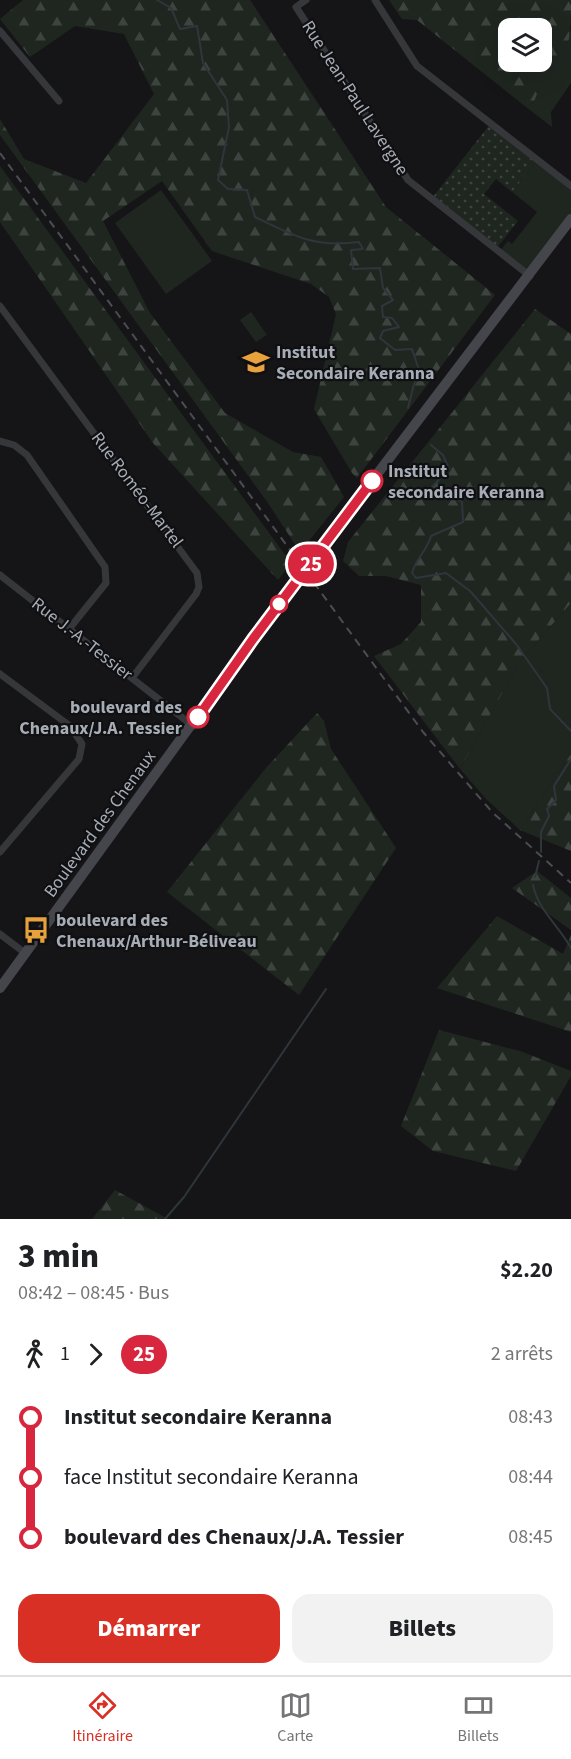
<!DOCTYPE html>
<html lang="fr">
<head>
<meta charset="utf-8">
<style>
  :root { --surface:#fff; --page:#f2f2f2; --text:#202124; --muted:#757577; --line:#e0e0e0; --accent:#d93025 }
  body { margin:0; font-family:"Source Sans 3",sans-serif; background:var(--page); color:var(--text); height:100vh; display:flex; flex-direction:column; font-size:22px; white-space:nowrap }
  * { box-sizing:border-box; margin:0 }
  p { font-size:20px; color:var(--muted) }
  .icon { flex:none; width:33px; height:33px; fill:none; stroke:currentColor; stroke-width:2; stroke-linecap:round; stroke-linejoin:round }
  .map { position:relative; height:1219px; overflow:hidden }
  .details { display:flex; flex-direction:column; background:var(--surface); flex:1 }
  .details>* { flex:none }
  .badge { padding:0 12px; border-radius:20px; font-size:21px; line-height:39px }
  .tools { position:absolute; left:498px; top:18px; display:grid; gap:12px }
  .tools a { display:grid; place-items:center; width:54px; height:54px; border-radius:12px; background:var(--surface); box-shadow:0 6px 24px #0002; font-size:30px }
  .map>.badge { position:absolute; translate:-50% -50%; box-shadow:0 0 0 3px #fff }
  .legs { display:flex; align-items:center; gap:9px; height:66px; padding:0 18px; font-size:20px }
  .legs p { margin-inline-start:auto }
  .head { display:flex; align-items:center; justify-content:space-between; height:102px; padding:0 18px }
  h1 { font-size:33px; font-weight:800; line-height:45px }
  .cta { display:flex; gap:12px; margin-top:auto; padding:12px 18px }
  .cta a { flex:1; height:69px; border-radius:18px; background:var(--accent); color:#fff; font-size:24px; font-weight:800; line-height:69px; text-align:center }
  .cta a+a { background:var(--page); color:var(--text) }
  ul { padding:0 18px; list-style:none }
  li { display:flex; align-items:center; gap:21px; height:60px; font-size:22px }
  li i { display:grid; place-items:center; width:9px; height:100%; margin:0 8px; background:currentColor }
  li i::after { content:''; width:15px; height:15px; margin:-8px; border:4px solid; border-radius:50%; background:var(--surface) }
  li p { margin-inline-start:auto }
  li:first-child i { background:linear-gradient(#0000 50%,currentColor 0) }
  li:last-child i { background:linear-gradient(currentColor 50%,#0000 0) }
  .dock { display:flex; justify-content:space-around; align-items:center; height:84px; border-top:2px solid var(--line); background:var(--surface); font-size:16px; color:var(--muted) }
  .dock a { display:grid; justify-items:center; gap:3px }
  .dock .on { color:var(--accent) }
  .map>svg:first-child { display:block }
</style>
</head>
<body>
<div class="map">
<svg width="571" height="1219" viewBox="0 0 571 1219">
  <defs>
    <pattern id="forest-firs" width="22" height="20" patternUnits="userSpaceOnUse" patternTransform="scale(1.5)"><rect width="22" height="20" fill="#1f2620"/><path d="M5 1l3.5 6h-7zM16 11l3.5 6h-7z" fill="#3d433e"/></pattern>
    <pattern id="park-dots" width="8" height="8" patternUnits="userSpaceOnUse" patternTransform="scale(1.5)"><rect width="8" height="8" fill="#1f2620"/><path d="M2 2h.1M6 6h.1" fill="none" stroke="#3d433e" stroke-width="1.8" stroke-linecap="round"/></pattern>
  </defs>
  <rect width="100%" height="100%" fill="#151517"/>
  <path fill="#1f2620" d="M 571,29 L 571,83 L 551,112 L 552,127 L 526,107 L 534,102 L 539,87 L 563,59 Z
    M 538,159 L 571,186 L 571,219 L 530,276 L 499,252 L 508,241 L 512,244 L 537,212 L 512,192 Z
    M 161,190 L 212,261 L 166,294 L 115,223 Z
    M 251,312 L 267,335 L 256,342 L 240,320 Z
    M 571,603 L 571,754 L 520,830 L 486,799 L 460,769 L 520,661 Z"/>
  <path fill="url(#forest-firs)" fill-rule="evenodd" d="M 23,0 L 250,0 L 386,207 L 495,295 L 357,478 L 352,473 L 314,409 L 336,314 L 329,297 L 311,284 L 212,251 L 162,181 L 103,221 L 150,313 L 225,413 L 293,452 L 321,457 L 344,497 L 300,552 L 268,503 L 0,135 L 0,119 L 24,159 L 86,183 L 154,94 L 124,34 L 75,26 L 30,57 L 0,19 Z
    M 389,0 L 571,0 C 571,18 571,43 563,59 C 552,75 540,83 534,102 L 526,107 L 417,20 L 402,19 ZM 508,28 L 542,28 L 542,62 L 508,62 Z
    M 0,166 L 291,563 L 278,580 L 153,443 L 0,222 Z
    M 535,309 L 571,334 L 571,603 L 520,661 L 460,769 L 374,656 L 401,644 L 421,622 L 421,585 L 386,576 L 359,576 L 343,561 L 348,542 Z
    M 317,713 L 324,721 L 331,749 L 396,848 L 299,995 L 167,892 L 266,768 Z
    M 571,754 L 571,851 L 520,830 Z
    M 537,871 L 571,898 L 571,930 L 512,888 Z
    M 497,916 L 563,954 L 571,935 L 571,1032 L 437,988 Z
    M 439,1030 L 520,1051 L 571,1071 L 571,1076 L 516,1171 L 433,1151 L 401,1126 Z
    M 115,1190 L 168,1219 L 92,1219 Z"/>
  <path fill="url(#park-dots)" d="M 491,123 L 538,159 L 512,192 L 496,179 L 484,194 L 518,221 L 496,249 L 432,198 Z"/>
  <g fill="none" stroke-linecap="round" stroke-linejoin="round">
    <path stroke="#2e363c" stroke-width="2" d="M 157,0 L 171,8 L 180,29 L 197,26 L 203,63 L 227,100 L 229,127 L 218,180 L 228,189 L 247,190 L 255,217 C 294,236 314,248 359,242 L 363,249 L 351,250 L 353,269 L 380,268 L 383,288 L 393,300 L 382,306 L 383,317 L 392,318 L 399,327 L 383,331 L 380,338 L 395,350 L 412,349 L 420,373 L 414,384 L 408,408
      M 431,445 L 443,455 L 449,469 L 431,488 L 434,497 L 450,494 L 462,502 L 463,522 L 431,536 C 427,551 416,558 412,573 L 416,578 L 446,573 L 470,591 L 516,644 L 547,688 L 550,709 L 571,731
      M 541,852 L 541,832 L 549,816 L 547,809 L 556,800 L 554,786 L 571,759
      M 535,877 L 539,861
      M 533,885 C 538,910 559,926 571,948
      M 165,1219 L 184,1197 L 326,989"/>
    <path stroke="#36373b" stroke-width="7" d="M 306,0 L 296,7 L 408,180 L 530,276
      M 375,0 L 417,66 L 571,186
      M 0,31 L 59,101
      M 0,306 L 197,573 L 199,587 L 196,594 L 132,678
      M 0,441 L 14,445 L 27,455 L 105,567 L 106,583 L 69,629
      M 0,575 L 193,726
      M 0,674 L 70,726 L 82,744 L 79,759 L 0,852
      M 0,934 L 25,953"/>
    <path stroke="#44464b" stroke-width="10" d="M 0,988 L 286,594 L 571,219"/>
    <path stroke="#4b4d52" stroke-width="2" stroke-dasharray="8 6" stroke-linecap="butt" d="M 0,153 L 423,732 L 492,812 L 571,883"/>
  </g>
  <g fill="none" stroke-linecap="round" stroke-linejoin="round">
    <defs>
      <path id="line-1" d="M 198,717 L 253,639 L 372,481"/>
    </defs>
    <use href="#line-1" stroke="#fff" stroke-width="14"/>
    <use href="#line-1" stroke="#d7263d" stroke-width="9"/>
  </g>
  <defs>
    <symbol id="school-bare" viewBox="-9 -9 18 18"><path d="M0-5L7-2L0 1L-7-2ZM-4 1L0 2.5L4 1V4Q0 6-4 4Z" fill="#e7a23c" stroke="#101012" stroke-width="2.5" paint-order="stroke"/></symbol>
    <symbol id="bus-bare" viewBox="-9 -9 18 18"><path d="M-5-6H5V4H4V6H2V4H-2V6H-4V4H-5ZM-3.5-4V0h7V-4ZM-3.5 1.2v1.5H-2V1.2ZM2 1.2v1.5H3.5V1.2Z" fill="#e7a23c" stroke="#101012" stroke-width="2.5" paint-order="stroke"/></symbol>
  </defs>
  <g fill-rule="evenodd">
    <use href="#school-bare" x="237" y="343" width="38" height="38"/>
    <use href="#bus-bare" x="17" y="911" width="38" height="38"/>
  </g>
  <g fill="#fff" stroke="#d7263d" stroke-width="3">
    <circle cx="372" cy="481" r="10"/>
    <circle cx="279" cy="604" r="8"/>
    <circle cx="198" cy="717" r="10"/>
  </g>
  <g text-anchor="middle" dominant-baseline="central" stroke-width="4.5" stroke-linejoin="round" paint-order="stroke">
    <g font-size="18" fill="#a7adb6" stroke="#101012">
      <text transform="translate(355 98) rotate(57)">Rue Jean-Paul Lavergne</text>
      <text transform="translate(137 490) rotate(53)">Rue Roméo-Martel</text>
      <text transform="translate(82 639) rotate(38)">Rue J.-A.-Tessier</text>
      <text transform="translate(100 824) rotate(-54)">Boulevard des Chenaux</text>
    </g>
    <g font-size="18" font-weight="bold" fill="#a7adb6" stroke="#101012" text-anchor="start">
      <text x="276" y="352">Institut<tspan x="276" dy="21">Secondaire Keranna</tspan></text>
      <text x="56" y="920">boulevard des<tspan x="56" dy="21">Chenaux/Arthur-Béliveau</tspan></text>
    </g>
    <g font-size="18" font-weight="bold" fill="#a7adb6" stroke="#101012" text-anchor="start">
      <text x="388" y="471">Institut<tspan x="388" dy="21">secondaire Keranna</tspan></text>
      <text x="182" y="707" text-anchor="end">boulevard des<tspan x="182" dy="21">Chenaux/J.A. Tessier</tspan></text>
    </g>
  </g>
</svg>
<div class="tools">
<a><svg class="icon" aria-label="layers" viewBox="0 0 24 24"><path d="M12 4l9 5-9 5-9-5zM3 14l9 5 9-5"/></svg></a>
</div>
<b class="badge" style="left:311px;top:564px;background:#d7263d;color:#fff">25</b>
</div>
<section class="details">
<div class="head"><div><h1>3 min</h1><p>08:42 – 08:45 · Bus</p></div><b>$2.20</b></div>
<div class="legs"><svg class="icon" aria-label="walk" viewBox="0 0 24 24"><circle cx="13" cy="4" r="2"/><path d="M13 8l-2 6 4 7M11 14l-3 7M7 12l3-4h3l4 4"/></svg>1<svg class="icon" aria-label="forward" viewBox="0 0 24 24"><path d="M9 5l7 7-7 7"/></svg><b class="badge" style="background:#d7263d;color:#fff">25</b><p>2 arrêts</p></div>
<ul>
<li><i style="color:#d7263d"></i><b>Institut secondaire Keranna</b><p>08:43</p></li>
<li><i style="color:#d7263d"></i><span>face Institut secondaire Keranna</span><p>08:44</p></li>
<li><i style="color:#d7263d"></i><b>boulevard des Chenaux/J.A. Tessier</b><p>08:45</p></li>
</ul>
<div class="cta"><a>Démarrer</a><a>Billets</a></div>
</section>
<nav class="dock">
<a class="on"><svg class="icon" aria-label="directions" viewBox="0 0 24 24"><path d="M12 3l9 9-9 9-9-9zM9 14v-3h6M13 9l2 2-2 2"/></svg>Itinéraire</a>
<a><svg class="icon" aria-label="map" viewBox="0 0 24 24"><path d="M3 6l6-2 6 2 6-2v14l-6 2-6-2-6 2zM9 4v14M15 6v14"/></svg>Carte</a>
<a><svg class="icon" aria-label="tickets" viewBox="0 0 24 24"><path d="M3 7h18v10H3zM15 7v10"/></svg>Billets</a>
</nav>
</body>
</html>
